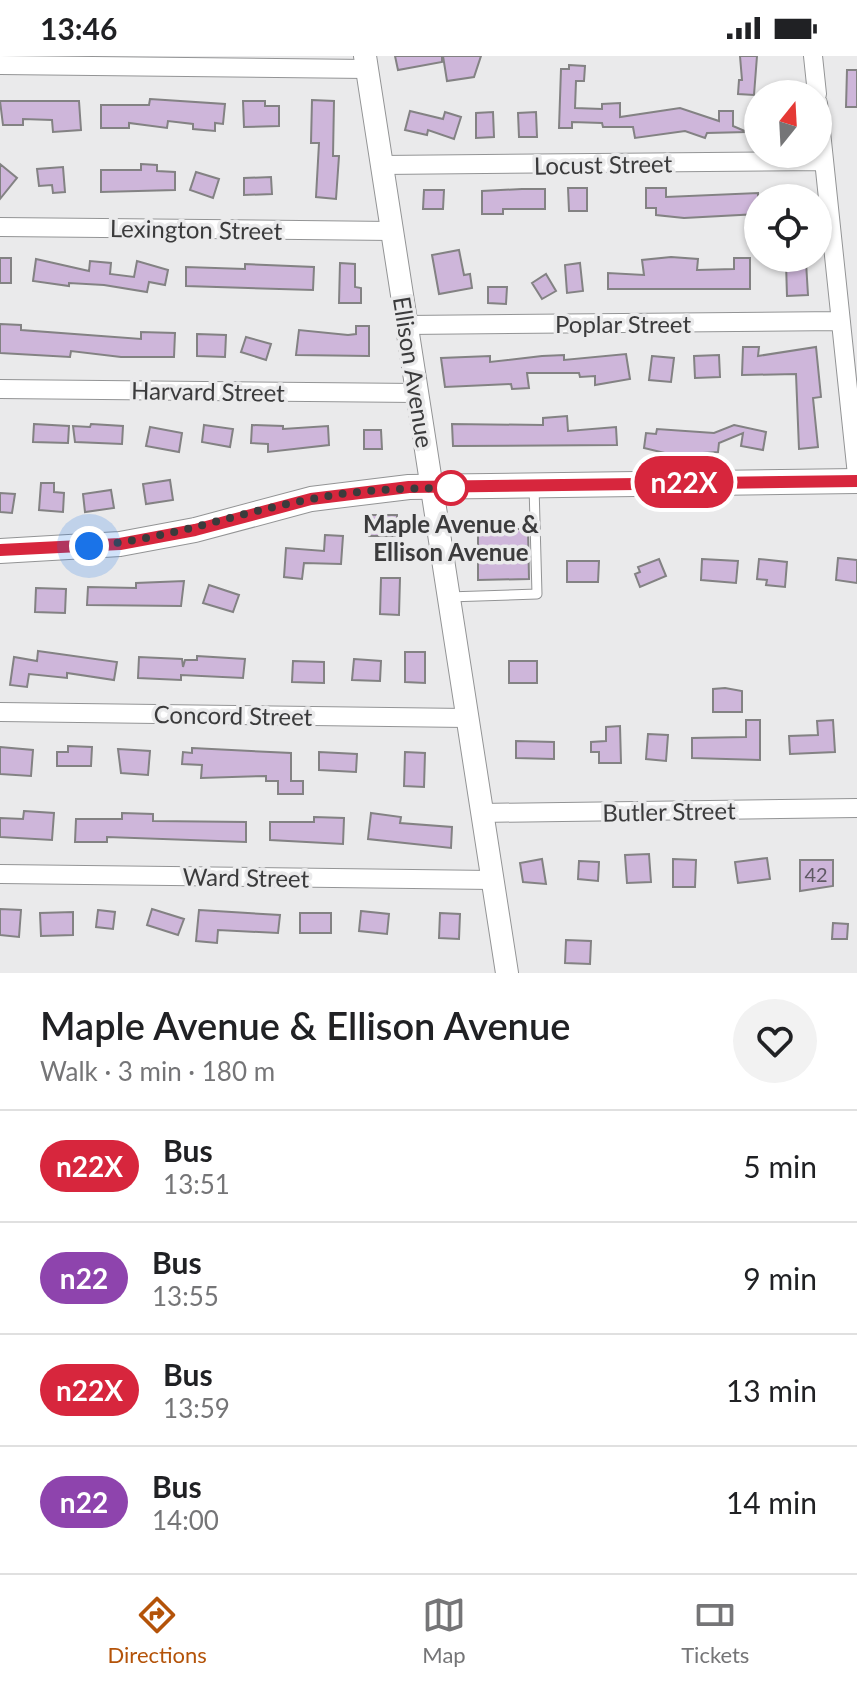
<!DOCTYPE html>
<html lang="en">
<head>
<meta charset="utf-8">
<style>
  :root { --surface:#fff; --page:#f2f2f2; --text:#202124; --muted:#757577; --line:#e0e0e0; --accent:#b45309 }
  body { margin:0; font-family:Lato,sans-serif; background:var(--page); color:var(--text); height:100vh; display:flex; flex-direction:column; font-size:30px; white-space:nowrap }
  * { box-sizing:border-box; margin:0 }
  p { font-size:26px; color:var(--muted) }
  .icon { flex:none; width:44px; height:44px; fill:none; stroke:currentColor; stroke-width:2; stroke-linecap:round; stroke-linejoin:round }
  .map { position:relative; height:917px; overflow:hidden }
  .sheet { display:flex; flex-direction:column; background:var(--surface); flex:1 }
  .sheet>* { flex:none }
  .badge { padding:0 16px; border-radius:26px; font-size:28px; line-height:52px }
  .needle { width:52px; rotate:18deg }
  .controls { position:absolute; left:744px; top:24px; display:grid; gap:16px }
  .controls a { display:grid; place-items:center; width:88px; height:88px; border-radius:50%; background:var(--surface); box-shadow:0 2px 6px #0004; font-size:40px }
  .you { position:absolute; width:40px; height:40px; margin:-20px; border:6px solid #fff; border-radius:50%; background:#1a73e8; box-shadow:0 0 0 12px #1a73e833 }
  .map>.badge { position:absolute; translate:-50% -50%; box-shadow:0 0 0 4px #fff }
  .round { display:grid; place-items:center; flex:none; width:84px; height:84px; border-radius:42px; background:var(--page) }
  .head { display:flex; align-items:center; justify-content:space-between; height:136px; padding:0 40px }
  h1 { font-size:38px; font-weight:600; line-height:60px }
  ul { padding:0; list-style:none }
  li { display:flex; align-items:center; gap:24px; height:112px; padding:0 40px; border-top:2px solid var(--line) }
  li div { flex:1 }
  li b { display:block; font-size:30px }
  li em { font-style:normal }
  li .badge { min-width:88px; font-weight:700; text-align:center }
  .status { display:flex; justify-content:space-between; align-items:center; height:56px; padding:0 40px; background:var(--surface); direction:ltr }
  .status svg { height:22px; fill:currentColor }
  .tabs { display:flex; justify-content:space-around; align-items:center; height:112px; border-top:2px solid var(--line); background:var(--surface); font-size:22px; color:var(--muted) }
  .tabs a { display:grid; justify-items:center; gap:4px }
  .tabs .selected { color:var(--accent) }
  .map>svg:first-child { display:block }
</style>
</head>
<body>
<div class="status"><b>13:46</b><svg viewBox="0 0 49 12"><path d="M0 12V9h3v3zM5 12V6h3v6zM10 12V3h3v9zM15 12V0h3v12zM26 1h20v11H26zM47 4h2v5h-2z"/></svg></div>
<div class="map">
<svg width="857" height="917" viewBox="0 0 857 917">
  <rect width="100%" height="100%" fill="#eaeaeb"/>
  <path fill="#ceb6da" stroke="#838283" stroke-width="2" d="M 395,0 L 442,0 L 442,6 L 398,14 Z
    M 443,0 L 481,0 L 474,21 L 447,25 Z
    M 740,0 L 757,0 L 754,39 L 738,38 L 739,24 L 742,24 Z
    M 569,9 L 585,10 L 584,25 L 576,25 L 575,52 L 602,53 L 602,48 L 620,47 L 620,61 L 680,52 L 719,65 L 719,55 L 733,55 L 733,70 L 747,76 L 707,77 L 705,82 L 685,75 L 635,82 L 633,71 L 603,71 L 602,67 L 572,66 L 572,72 L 559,72 L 561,13 L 569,13 Z
    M 847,14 L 857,14 L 857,51 L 846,51 Z
    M 150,43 L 225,48 L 223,68 L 215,67 L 215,75 L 193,73 L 193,68 L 168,65 L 167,72 L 129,67 L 129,72 L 101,72 L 101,49 L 149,49 Z
    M 312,44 L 334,45 L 333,100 L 339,100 L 336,143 L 316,141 L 319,87 L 311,87 Z
    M 0,45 L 79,45 L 81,74 L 53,76 L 52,64 L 23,63 L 23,69 L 3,69 Z
    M 243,45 L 265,45 L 265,50 L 279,50 L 279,70 L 244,71 Z
    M 410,55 L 443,63 L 445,56 L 461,61 L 454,83 L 428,74 L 427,79 L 405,74 Z
    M 493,56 L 494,81 L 476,82 L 476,57 Z
    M 536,56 L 537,81 L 519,81 L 518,57 Z
    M 0,108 L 17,122 L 0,143 Z
    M 141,108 L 157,109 L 157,115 L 175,116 L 175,134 L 101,136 L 101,114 L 141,114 Z
    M 63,111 L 65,136 L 53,137 L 52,129 L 39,130 L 37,113 Z
    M 196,116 L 219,123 L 213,142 L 190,134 Z
    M 271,121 L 272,138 L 244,139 L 244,122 Z
    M 568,132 L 587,132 L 587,155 L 569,155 Z
    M 646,132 L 666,132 L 666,141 L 758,137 L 758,158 L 684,162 L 656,159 L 656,152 L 646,152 Z
    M 522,133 L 545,133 L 545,153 L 503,153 L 503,158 L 482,158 L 482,135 Z
    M 424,134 L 444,134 L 443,153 L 423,153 Z
    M 459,194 L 464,219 L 470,218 L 472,232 L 439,238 L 432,199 Z
    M 671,201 L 698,203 L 697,214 L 734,213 L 734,202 L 750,202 L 750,233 L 608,233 L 608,217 L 644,219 L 642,204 Z
    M 0,202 L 11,202 L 11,227 L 0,227 Z
    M 36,203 L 89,215 L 90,205 L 111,207 L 110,218 L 134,221 L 137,205 L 168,214 L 165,229 L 149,226 L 147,236 L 104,229 L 69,227 L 69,230 L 33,225 Z
    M 786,206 L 806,206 L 808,239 L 787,240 Z
    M 340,207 L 355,208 L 355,231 L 361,232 L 361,247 L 339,247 Z
    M 580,207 L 583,235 L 567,237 L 565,209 Z
    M 245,208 L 314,211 L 313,234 L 186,230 L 186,211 L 245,213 Z
    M 546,218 L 556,235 L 542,243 L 532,227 Z
    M 488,231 L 507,231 L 506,248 L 488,247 Z
    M 0,268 L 21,269 L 21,274 L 141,283 L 141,276 L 175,277 L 174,301 L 121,301 L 71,295 L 70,301 L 0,297 Z
    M 356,270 L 369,270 L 369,300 L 296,299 L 299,274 L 348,279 L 356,278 Z
    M 197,278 L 226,279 L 225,301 L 197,300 Z
    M 246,281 L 271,288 L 266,304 L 241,296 Z
    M 743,291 L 759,291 L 758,300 L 816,291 L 821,341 L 813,342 L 818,391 L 799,393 L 796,318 L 742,319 Z
    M 626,298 L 630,323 L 595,329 L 595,320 L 580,321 L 579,317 L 527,317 L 529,332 L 512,333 L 511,328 L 445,331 L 441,302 L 490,300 L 490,306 L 542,300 L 564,299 L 564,304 Z
    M 719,299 L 720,321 L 695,322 L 694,300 Z
    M 652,300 L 674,302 L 671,326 L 649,324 Z
    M 567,360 L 568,375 L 616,371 L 617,389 L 453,390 L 452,368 L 543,369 L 543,362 Z
    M 34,368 L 69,370 L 68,387 L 33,386 Z
    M 91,368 L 123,370 L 122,388 L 75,386 L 73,370 L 90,371 Z
    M 204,369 L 233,373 L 230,391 L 202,386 Z
    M 252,369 L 283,370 L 283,373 L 328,370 L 329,389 L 268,396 L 268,388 L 251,387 Z
    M 734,369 L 766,376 L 763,394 L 741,390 L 743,377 L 719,387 L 718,396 L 673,399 L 644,392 L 646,377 L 656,378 L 657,373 L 714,377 Z
    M 150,371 L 182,377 L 179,396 L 146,390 Z
    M 364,374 L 381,374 L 382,393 L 364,393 Z
    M 170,424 L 173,444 L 146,448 L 143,428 Z
    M 41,427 L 54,427 L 54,436 L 64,437 L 63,456 L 39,454 Z
    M 111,434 L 114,452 L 85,456 L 83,438 Z
    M 0,437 L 15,438 L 12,457 L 0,456 Z
    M 369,459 L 397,459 L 397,480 L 369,480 Z
    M 478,473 L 528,473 L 529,523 L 478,524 Z
    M 325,479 L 343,480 L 341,508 L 304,507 L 302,523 L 284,521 L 286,492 L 324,495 Z
    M 838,502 L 857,504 L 857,527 L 836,524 Z
    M 659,503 L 666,520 L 640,531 L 635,518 L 640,516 L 638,511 Z
    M 702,503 L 738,505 L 736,527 L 701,524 Z
    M 759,503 L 787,506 L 785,531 L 766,529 L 767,524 L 757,523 Z
    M 567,505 L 599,505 L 598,526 L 567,526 Z
    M 381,522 L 400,522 L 399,559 L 380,558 Z
    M 184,525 L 181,550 L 87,549 L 88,531 L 136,532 L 136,527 Z
    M 209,529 L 239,539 L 233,556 L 203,547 Z
    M 36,532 L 66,533 L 65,557 L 35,556 Z
    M 38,595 L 117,606 L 114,624 L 67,617 L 67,622 L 29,618 L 27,631 L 10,629 L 14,601 L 37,605 Z
    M 405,596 L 425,596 L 425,627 L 405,626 Z
    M 197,600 L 245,603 L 243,622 L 181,619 L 181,624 L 138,622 L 139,601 L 182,603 L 183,611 L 185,604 L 197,604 Z
    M 354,603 L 381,605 L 380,625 L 352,624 Z
    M 293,605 L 324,606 L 324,627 L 292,626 Z
    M 509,605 L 537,605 L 537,627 L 509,627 Z
    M 725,632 L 742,635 L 742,656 L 713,656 L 713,633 Z
    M 746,664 L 760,664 L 760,704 L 692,702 L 692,682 L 746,681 Z
    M 833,664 L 835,696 L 790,698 L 789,680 L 818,679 L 817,665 Z
    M 620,670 L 621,707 L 599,707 L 599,696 L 591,696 L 591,686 L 606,685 L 606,671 Z
    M 648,678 L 668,679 L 666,705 L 646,703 Z
    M 516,685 L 554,686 L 554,703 L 516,702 Z
    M 68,690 L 92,691 L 91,710 L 57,710 L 57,696 L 68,696 Z
    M 0,691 L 33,694 L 31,720 L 0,718 Z
    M 192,692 L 291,697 L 291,725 L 303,725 L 303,738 L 278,738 L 278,725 L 266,725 L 266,720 L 201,722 L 202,709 L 182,708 L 183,696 L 192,697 Z
    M 118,693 L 150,695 L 148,719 L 121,717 Z
    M 319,696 L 357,698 L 356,716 L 319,714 Z
    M 405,696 L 425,697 L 424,731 L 404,730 Z
    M 24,755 L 54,757 L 52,784 L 0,781 L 0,762 L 23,763 Z
    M 122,757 L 153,758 L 153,765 L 246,766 L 246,786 L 107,781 L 107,786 L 75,786 L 76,763 L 122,763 Z
    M 371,757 L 401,761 L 400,767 L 452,771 L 451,792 L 368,783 Z
    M 314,761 L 344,762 L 343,788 L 270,784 L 270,766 L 314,766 Z
    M 649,798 L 651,826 L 627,827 L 625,799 Z
    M 767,802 L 770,823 L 738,827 L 735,806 Z
    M 542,803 L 546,828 L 523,826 L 520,807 Z
    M 673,803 L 696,804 L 695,831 L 673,831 Z
    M 800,804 L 833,804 L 833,830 L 800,835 Z
    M 579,805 L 599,806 L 598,825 L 578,823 Z
    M 0,853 L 21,854 L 19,881 L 0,879 Z
    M 152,853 L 184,863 L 178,879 L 147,869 Z
    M 98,854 L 115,856 L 113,873 L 96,871 Z
    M 199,854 L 280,859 L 278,877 L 218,874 L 217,887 L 196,885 Z
    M 361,855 L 389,858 L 387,878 L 359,875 Z
    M 73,856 L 73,879 L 41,880 L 40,857 Z
    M 300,857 L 331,857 L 331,877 L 300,877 Z
    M 440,857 L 460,858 L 459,883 L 439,882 Z
    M 833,867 L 848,868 L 847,883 L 832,883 Z
    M 566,884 L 591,885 L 590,908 L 565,907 Z"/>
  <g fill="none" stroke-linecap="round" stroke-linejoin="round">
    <defs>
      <path id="service" d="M 448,541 L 537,538 L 534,430"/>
      <path id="minor" d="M 813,0 L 817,38
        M 0,9 L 367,13
        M 818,47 L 857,419
        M 382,109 L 824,105
        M 0,171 L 392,175
        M 406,269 L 841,265
        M 0,333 L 417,337
        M 0,656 L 466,662
        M 481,757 L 857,752
        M 0,818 L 492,824"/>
      <path id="tertiary" d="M 365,0 L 507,917"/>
      <path id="secondary" d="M 0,495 L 120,488 L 195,474 L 311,443 L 409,431 L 857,425"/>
    </defs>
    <use href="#service" stroke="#939495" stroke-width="11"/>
    <use href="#minor" stroke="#939495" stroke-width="20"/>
    <use href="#tertiary" stroke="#939495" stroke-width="24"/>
    <use href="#secondary" stroke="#939495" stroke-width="26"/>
    <use href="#service" stroke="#fff" stroke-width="9"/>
    <use href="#minor" stroke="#fff" stroke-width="18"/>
    <use href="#tertiary" stroke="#fff" stroke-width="22"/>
    <use href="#secondary" stroke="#fff" stroke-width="24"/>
  </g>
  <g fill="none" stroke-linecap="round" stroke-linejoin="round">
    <defs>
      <path id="line" d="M 0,494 L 120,488 L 195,474 L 311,443 L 409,431 L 857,425"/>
    </defs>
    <use href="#line" stroke="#fff" stroke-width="18"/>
    <use href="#line" stroke="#d7263d" stroke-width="12"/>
    <path stroke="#3b3b3c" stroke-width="8" stroke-dasharray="0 14.4" d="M 89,490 C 166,484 236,457 311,443 C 361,433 412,432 463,432 L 451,432"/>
  </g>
  <circle fill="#fff" stroke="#d7263d" stroke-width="4" cx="451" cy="432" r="16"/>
  <g text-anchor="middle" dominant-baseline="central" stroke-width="7" stroke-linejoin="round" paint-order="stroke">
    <g font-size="20" fill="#605a64">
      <text x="816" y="818">42</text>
    </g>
    <g font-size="24" fill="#3b3b3c" stroke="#eaeaeb">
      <text transform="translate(603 108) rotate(-1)">Locust Street</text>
      <text transform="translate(196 173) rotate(1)">Lexington Street</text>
      <text x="623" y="267">Poplar Street</text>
      <text transform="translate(414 316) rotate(81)">Ellison Avenue</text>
      <text transform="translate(208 335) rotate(1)">Harvard Street</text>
      <text transform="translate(233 659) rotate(1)">Concord Street</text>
      <text transform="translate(669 755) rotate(-1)">Butler Street</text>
      <text transform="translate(246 821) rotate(1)">Ward Street</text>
    </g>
    <g font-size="24" font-weight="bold" fill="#3b3b3c" stroke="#eaeaeb">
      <text x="451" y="467">Maple Avenue &amp;<tspan x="451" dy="28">Ellison Avenue</tspan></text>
    </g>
  </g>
</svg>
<div class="controls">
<a><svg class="needle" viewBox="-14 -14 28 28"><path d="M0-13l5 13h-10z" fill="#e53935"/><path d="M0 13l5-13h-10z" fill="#757577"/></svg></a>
<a><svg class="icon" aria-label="locate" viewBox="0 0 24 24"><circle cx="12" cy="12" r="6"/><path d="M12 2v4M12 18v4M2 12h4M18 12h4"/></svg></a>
</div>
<div class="you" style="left:89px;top:490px"></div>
<b class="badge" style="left:684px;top:426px;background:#d7263d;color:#fff">n22X</b>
</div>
<section class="sheet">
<div class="head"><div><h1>Maple Avenue &amp; Ellison Avenue</h1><p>Walk · 3 min · 180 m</p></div><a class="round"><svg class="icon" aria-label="heart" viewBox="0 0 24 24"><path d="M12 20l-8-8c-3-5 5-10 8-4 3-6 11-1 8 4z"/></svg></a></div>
<ul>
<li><span class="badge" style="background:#d7263d;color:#fff">n22X</span><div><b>Bus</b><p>13:51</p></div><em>5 min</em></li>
<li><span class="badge" style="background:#8e44ad;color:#fff">n22</span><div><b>Bus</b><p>13:55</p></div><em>9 min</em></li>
<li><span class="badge" style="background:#d7263d;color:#fff">n22X</span><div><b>Bus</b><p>13:59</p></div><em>13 min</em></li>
<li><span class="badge" style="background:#8e44ad;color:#fff">n22</span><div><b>Bus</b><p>14:00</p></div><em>14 min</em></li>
</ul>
</section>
<nav class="tabs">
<a class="selected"><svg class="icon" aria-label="directions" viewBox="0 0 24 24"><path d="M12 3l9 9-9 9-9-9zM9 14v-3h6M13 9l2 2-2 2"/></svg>Directions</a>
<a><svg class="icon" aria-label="map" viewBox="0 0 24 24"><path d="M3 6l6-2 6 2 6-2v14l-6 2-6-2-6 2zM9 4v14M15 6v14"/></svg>Map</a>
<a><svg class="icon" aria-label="tickets" viewBox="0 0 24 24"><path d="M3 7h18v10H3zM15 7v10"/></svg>Tickets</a>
</nav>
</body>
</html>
